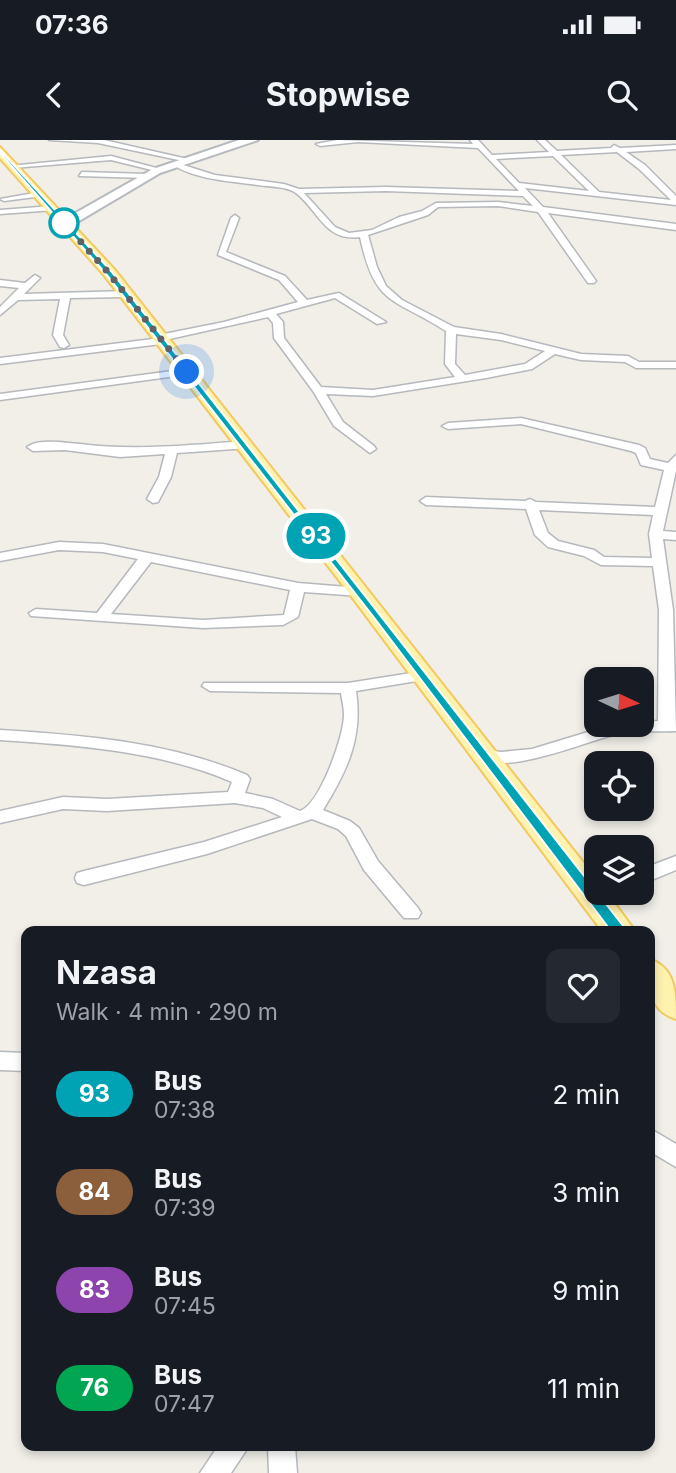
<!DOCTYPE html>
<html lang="en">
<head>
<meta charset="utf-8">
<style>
  :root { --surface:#171b24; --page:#242831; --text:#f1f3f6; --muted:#9ea1a6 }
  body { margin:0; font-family:Inter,sans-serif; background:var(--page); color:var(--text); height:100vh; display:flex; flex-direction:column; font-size:26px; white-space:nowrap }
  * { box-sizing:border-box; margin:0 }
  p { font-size:23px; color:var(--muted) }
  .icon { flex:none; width:38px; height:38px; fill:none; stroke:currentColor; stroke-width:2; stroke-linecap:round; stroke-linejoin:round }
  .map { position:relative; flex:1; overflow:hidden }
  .details { position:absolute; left:21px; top:786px; width:634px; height:525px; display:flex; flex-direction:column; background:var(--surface); border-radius:14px; box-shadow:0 4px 10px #0003 }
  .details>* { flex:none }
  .badge { padding:0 14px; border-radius:23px; font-size:24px; line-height:46px }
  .needle { width:46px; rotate:94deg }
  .controls { position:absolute; left:584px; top:527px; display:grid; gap:14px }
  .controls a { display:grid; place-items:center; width:70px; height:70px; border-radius:14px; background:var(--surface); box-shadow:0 4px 10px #0003; font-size:35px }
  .you { position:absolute; width:35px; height:35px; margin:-18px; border:5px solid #fff; border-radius:50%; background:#1a73e8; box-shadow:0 0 0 10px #1a73e833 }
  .map>.badge { position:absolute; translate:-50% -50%; box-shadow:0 0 0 4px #fff }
  .round { display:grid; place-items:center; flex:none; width:74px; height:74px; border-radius:14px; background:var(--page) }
  .head { display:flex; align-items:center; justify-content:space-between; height:119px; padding:0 35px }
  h1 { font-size:33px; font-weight:700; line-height:52px }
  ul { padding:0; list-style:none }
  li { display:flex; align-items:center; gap:21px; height:98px; padding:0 35px }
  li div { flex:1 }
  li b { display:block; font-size:26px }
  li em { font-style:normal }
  li .badge { min-width:77px; font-weight:700; text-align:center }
  .status { display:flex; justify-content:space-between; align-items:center; height:49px; padding:0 35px; background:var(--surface); direction:ltr }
  .status svg { height:19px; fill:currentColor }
  header { display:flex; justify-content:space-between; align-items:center; height:91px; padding:0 35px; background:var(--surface); font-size:32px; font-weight:700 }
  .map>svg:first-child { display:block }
</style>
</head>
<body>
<div class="status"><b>07:36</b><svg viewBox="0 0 49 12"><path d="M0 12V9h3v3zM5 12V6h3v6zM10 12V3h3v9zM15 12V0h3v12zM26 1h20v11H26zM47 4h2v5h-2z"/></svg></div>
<header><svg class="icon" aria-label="back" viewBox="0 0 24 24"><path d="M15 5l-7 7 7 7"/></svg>Stopwise<svg class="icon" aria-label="search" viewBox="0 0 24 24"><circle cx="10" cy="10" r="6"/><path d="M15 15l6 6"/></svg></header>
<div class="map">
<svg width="676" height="1333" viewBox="0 0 676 1333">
  <rect width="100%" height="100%" fill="#f1efe8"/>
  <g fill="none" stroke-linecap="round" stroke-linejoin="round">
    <defs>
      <path id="street" d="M 49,0 L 104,0 L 192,20 L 188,22 L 98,3 Z
        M 337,0 L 473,4 L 470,0 L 478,0 L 492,15 L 549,12 L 537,0 L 545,0 L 557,11 L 611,8 L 614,5 L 620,8 L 676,5 L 676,9 L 626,12 L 645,25 L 676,56 L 676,65 L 525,48 L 543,67 L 676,84 L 676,90 L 548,73 L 596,141 L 594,143 L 588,143 L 538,72 L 498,66 L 438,67 L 428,75 L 368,95 L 377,127 L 386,146 L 402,160 L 454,187 L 501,194 L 581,214 L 628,216 L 639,222 L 676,222 L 676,228 L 636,228 L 625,222 L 581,220 L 555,214 L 532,229 L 486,238 L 373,256 L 326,254 L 343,282 L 374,306 L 376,309 L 370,313 L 334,286 L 313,251 L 274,198 L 273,183 L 268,177 L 165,200 L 161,204 L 0,224 L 0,218 L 153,199 L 154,196 L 224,182 L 298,162 L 279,140 L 218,115 L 231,78 L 235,75 L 239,78 L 226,112 L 285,136 L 307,160 L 339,153 L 386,182 L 377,184 L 335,158 L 276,174 L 283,182 L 284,198 L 321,247 L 373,250 L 455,237 L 445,224 L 446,191 C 393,157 375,167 360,97 C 325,102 319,71 296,53 C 286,46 270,47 258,45 C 230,41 198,40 173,25 L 177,23 L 215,35 L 284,44 L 299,49 L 386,47 L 519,51 L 478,8 L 358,2 L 320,6 L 316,4 ZM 617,12 L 639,29 L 671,60 L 599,52 L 561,15 ZM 553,16 L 589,51 L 519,43 L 496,19 ZM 386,51 L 523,56 L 533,66 L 498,62 L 436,63 L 422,71 L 399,77 L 372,90 L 349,93 L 335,87 L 304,53 ZM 456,194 L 501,200 L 545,211 L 525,224 L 465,235 L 455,224 Z
        M 111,16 L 164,30 L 160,32 L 111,20 L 13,28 L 9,26 Z
        M 82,32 L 147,34 L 151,36 L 147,38 L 79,36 Z
        M 40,52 L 43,56 L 4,61 L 0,59 Z
        M 52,66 L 55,70 L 0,74 L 0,70 Z
        M 35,135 L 40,138 L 24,154 L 126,151 L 131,154 L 126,157 L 70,158 L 63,195 L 69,205 L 64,208 L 60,207 L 53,195 L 60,159 L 18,160 L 0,175 L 0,167 L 19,148 L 0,146 L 0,140 L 25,143 Z
        M 187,229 L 192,232 L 191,234 L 0,260 L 0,254 Z
        M 521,278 L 639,305 L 645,308 L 650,319 L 668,323 L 676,315 L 676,331 L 663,391 L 676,392 L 676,400 L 663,399 L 673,470 L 676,591 C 656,592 636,590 617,594 C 589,600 497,640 477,615 L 485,610 L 501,612 L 532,609 L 611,585 L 658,581 L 659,470 L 653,426 L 601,425 L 584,416 L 548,407 L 535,395 L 526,369 L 426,365 L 420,361 L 426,357 L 525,361 L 530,359 L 536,362 L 655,367 L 664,330 L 641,325 L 636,313 L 631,311 L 521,284 L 448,289 L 442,286 L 448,283 ZM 539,370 L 653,375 L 649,394 L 652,418 L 604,417 L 594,410 L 558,401 L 548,393 Z
        M 245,301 L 251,305 L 249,308 L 177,313 L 171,337 L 158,362 L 153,363 L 147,359 L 159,337 L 165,314 L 120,317 L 65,310 L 33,311 L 27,307 C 39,298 66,303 80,304 C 135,311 190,305 245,301 Z
        M 59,402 L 103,404 L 298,443 L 360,448 L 367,452 L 360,456 L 304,452 L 298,477 L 283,485 L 203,488 L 31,476 L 29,473 L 36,469 L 97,473 L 138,419 L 103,412 L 59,410 L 0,421 L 0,413 ZM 151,422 L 290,450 L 284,475 L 203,480 L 111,474 Z
        M 424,531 L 429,533 L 432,536 L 429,539 L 356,551 C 363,598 347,631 323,670 L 350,681 L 359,688 L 378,721 L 418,768 L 421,773 L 418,778 L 404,778 L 364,730 L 346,696 L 338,689 L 312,679 L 207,714 L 84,745 L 77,743 L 75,738 L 77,733 L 84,731 L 204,702 L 282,677 L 263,668 L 235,663 L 107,671 L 63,669 L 0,683 L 0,671 L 63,657 L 107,659 L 228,652 L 232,642 C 161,611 76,605 0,600 L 0,590 C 83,595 170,602 247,635 L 250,639 L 245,653 L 273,659 L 300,671 C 320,664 344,596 344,575 C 344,568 342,560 341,553 L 210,551 L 202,546 L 204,543 L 348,543 Z
        M 676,716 L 676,730 L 642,744 L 642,729 Z
        M 0,912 L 26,913 L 26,931 L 0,930 Z
        M 649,988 L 676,1004 L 676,1027 L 649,1011 Z
        M 218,1306 L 249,1306 L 231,1333 L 200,1333 Z
        M 268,1306 L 295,1306 L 297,1333 L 269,1333 Z"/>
      <path id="secondary" d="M 239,0 L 258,0 L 160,33 L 79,81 L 64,87 L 58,83 L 153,29 Z"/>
      <path id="primary" d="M 0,7 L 114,129 L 597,740 L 597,752 L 606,752 L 635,791 L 602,791 L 352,457 L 104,135 L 0,18 Z
        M 649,819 C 676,828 676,853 676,879 C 647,870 649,844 649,819 Z"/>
    </defs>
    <use href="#street" stroke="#b5b8bc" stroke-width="3"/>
    <use href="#secondary" stroke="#b6babf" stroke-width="4"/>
    <use href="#primary" stroke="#f2c960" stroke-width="4"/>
    <use href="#street" fill="#fff" fill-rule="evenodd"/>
    <use href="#secondary" fill="#fff" fill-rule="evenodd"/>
    <use href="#primary" fill="#fff2af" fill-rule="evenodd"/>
  </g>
  <path fill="#00a3b4" stroke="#fff" stroke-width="2" d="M 0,10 L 111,131 L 624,787 L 624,795 L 614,795 L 372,475 L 106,134 L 0,13 Z"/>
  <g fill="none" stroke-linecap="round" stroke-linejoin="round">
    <path stroke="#5f6368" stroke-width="7" stroke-dasharray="0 12.6" d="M 64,83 L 108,132 L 187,232"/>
  </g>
  <circle fill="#fff" stroke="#00a3b4" stroke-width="3.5" cx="64" cy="83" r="14"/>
</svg>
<div class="controls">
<a><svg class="needle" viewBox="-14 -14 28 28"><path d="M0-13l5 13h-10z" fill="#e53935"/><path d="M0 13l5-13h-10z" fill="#9ea1a6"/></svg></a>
<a><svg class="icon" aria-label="locate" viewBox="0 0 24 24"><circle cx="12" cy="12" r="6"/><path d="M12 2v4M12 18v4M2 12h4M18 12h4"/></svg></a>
<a><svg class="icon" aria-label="layers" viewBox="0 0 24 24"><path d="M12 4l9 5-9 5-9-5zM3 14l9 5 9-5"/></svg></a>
</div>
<div class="you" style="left:187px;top:232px"></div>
<b class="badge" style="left:316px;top:396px;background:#00a3b4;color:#fff">93</b>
<section class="details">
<div class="head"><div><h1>Nzasa</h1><p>Walk · 4 min · 290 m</p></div><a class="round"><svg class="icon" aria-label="heart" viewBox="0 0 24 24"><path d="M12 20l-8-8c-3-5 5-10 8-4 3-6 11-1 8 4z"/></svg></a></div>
<ul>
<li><span class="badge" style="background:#00a3b4;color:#fff">93</span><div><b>Bus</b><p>07:38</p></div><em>2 min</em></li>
<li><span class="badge" style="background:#8b5e3c;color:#fff">84</span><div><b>Bus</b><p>07:39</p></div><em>3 min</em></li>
<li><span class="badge" style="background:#8e44ad;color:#fff">83</span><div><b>Bus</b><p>07:45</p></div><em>9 min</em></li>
<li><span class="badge" style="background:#00a651;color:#fff">76</span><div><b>Bus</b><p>07:47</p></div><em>11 min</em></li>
</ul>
</section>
</div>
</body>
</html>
